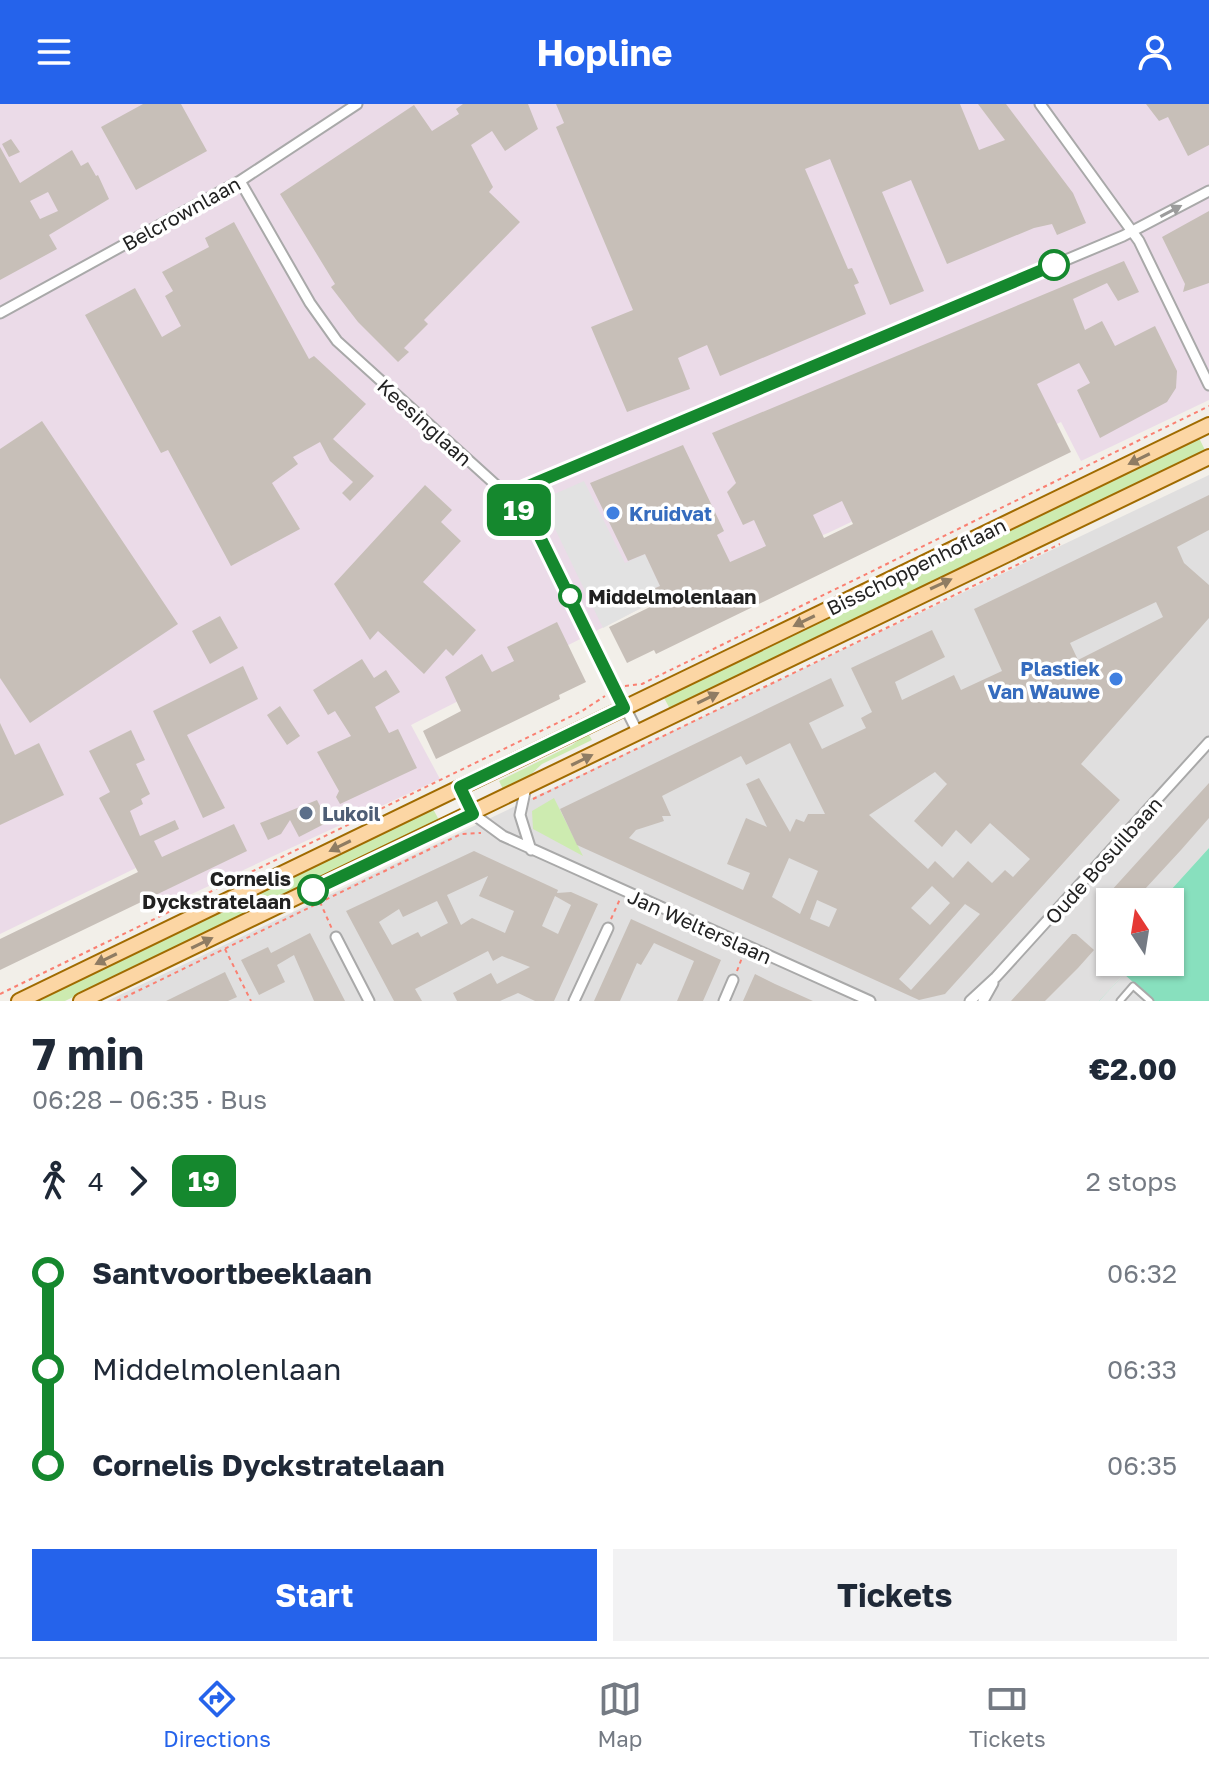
<!DOCTYPE html>
<html lang="en">
<head>
<meta charset="utf-8">
<style>
  :root { --surface:#fff; --page:#f2f2f3; --text:#1f2937; --muted:#747a83; --line:#e0e1e3; --accent:#2563eb }
  body { margin:0; font-family:"Golos Text",sans-serif; background:var(--page); color:var(--text); height:100vh; display:flex; flex-direction:column; font-size:30px; white-space:nowrap }
  * { box-sizing:border-box; margin:0 }
  p { font-size:26px; color:var(--muted) }
  .icon { flex:none; width:44px; height:44px; fill:none; stroke:currentColor; stroke-width:2; stroke-linecap:round; stroke-linejoin:round }
  .map { position:relative; height:897px; overflow:hidden }
  .side { display:flex; flex-direction:column; background:var(--surface); flex:1 }
  .side>* { flex:none }
  .badge { padding:0 16px; border-radius:12px; font-size:28px; line-height:52px }
  .needle { width:52px; rotate:348deg }
  .buttons { position:absolute; left:1096px; top:784px; display:grid; gap:16px }
  .buttons a { display:grid; place-items:center; width:88px; height:88px; border-radius:0px; background:var(--surface); box-shadow:0 2px 6px #0004; font-size:40px }
  .map>.badge { position:absolute; translate:-50% -50%; box-shadow:0 0 0 4px #fff }
  .legs { display:flex; align-items:center; gap:12px; height:88px; padding:0 32px; font-size:26px }
  .legs p { margin-inline-start:auto }
  .headline { display:flex; align-items:center; justify-content:space-between; height:136px; padding:0 32px }
  h1 { font-size:44px; font-weight:700; line-height:60px }
  .cta { display:flex; gap:16px; margin-top:auto; padding:16px 32px }
  .cta a { flex:1; height:92px; border-radius:0px; background:var(--accent); color:#fff; font-size:32px; font-weight:700; line-height:92px; text-align:center }
  .cta a+a { background:var(--page); color:var(--text) }
  ul { padding:0 32px; list-style:none }
  li { display:flex; align-items:center; gap:28px; height:96px; font-size:30px }
  li i { display:grid; place-items:center; width:12px; height:100%; margin:0 10px; background:currentColor }
  li i::after { content:''; width:20px; height:20px; margin:-10px; border:6px solid; border-radius:50%; background:var(--surface) }
  li p { margin-inline-start:auto }
  li:first-child i { background:linear-gradient(#0000 50%,currentColor 0) }
  li:last-child i { background:linear-gradient(currentColor 50%,#0000 0) }
  header { display:flex; justify-content:space-between; align-items:center; height:104px; padding:0 32px; background:var(--accent); color:#fff; font-size:36px; font-weight:700 }
  .tab-bar { display:flex; justify-content:space-around; align-items:center; height:112px; border-top:2px solid var(--line); background:var(--surface); font-size:22px; color:var(--muted) }
  .tab-bar a { display:grid; justify-items:center; gap:4px }
  .tab-bar .active { color:var(--accent) }
  .map>svg:first-child { display:block }
</style>
</head>
<body>
<header><svg class="icon" aria-label="menu" viewBox="0 0 24 24"><path d="M4 6h16M4 12h16M4 18h16"/></svg>Hopline<svg class="icon" aria-label="person" viewBox="0 0 24 24"><circle cx="12" cy="8" r="4"/><path d="M4 21q1-7 8-7t8 7"/></svg></header>
<div class="map">
<svg width="1209" height="897" viewBox="0 0 1209 897">
  <rect width="100%" height="100%" fill="#f2efe9"/>
  <path fill="#e0dfdf" d="M 1209,371 L 1209,744 L 1160,798 L 1110,798 L 1110,858 L 1121,858 L 1128,865 L 1099,897 L 107,897 Z"/>
  <path fill="#ebdbe8" d="M 0,0 L 1209,0 L 1209,296 L 1081,357 L 1061,318 L 828,429 L 647,501 L 411,621 L 440,675 L 157,806 L 136,764 L 0,830 Z"/>
  <path fill="#cdebb0" d="M 1198,332 L 1205,346 L 670,605 L 663,592 Z
    M 588,629 L 592,636 L 542,660 L 527,674 L 503,685 L 499,677 L 572,641 Z
    M 554,694 L 583,752 L 533,725 L 532,707 Z
    M 432,703 L 439,716 L 65,897 L 31,897 Z"/>
  <path fill="#88e0be" d="M 1209,744 L 1209,897 L 1099,897 L 1128,866 L 1121,858 L 1170,858 L 1170,798 L 1160,798 Z"/>
  <path fill="#e2e2e2" d="M 584,377 L 625,459 L 645,450 L 660,482 L 644,489 L 647,501 L 603,524 L 541,396 Z
    M 1124,870 L 1154,897 L 1099,897 Z"/>
  <path fill="#c7bfb8" fill-rule="evenodd" d="M 143,0 L 181,0 L 207,47 L 136,86 L 101,23 Z
    M 463,0 L 528,0 L 538,25 L 505,47 L 492,27 L 471,41 L 493,83 L 489,88 L 520,118 L 424,216 L 428,220 L 404,244 L 409,248 L 398,258 L 358,218 L 331,183 L 335,180 L 280,90 L 414,1 L 432,27 L 459,10 L 456,5 Z
    M 556,0 L 960,0 L 979,46 L 1005,36 L 978,0 L 1006,0 L 1073,89 L 1086,119 L 1057,131 L 1052,120 L 1034,124 L 947,160 L 911,76 L 882,88 L 924,187 L 890,201 L 830,55 L 805,65 L 848,165 L 852,164 L 859,179 L 854,181 L 866,210 L 720,272 L 707,241 L 678,254 L 690,285 L 627,308 L 591,223 L 633,206 L 556,23 L 564,19 Z
    M 1146,0 L 1209,0 L 1209,41 L 1188,52 L 1168,13 L 1159,17 Z
    M 11,35 L 20,48 L 9,53 L 2,40 Z
    M 0,43 L 20,79 L 72,46 L 81,62 L 88,58 L 96,72 L 98,71 L 109,95 L 49,131 L 57,145 L 0,176 ZM 48,88 L 58,107 L 40,115 L 30,97 Z
    M 1209,107 L 1209,179 L 1183,188 L 1185,180 L 1162,133 Z
    M 234,118 L 309,255 L 314,252 L 366,300 L 333,335 L 374,372 L 350,397 L 342,389 L 353,378 L 330,357 L 320,338 L 293,353 L 298,360 L 272,379 L 300,425 L 231,462 L 168,346 L 161,349 L 85,211 L 135,184 L 162,233 L 181,222 L 165,192 L 173,187 L 162,168 L 209,143 L 205,134 Z
    M 1124,157 L 1139,188 L 1118,197 L 1107,179 L 1073,195 L 1085,226 L 1102,217 L 1115,242 L 1155,222 L 1177,267 L 1176,284 L 1167,298 L 1100,334 L 1077,286 L 1090,279 L 1079,259 L 1037,280 L 1071,348 L 656,550 L 654,546 L 627,559 L 609,523 L 650,503 L 644,489 L 660,482 L 645,450 L 628,457 L 590,379 L 683,341 L 724,427 L 717,431 L 730,458 L 766,442 L 754,416 L 743,421 L 727,388 L 736,379 L 712,329 ZM 842,397 L 853,420 L 824,434 L 813,411 Z
    M 42,317 L 178,520 L 30,619 L 0,574 L 0,345 Z
    M 425,381 L 452,406 L 441,418 L 461,437 L 423,478 L 476,526 L 453,552 L 446,545 L 424,570 L 378,527 L 370,536 L 334,480 Z
    M 1209,391 L 1209,426 L 1177,443 L 1184,459 L 1209,481 L 1209,514 L 1081,660 L 1120,696 L 945,890 L 919,896 L 577,741 L 560,705 L 831,574 L 844,602 L 809,619 L 822,645 L 866,624 L 861,614 L 872,608 L 851,564 L 932,526 L 945,553 L 895,578 L 902,596 L 954,571 L 961,586 L 1002,567 L 974,505 ZM 1156,498 L 1163,513 L 1078,556 L 1070,539 ZM 790,639 L 825,710 L 808,710 L 804,718 L 796,715 L 790,728 L 759,674 L 746,680 L 767,723 L 746,714 L 727,760 L 750,769 L 743,786 L 629,734 L 636,726 L 664,717 L 662,712 L 671,712 L 662,692 L 741,652 L 746,661 ZM 935,668 L 947,680 L 914,717 L 942,743 L 956,726 L 971,740 L 990,719 L 1030,755 L 1013,773 L 1005,766 L 992,779 L 968,757 L 953,774 L 935,757 L 928,765 L 869,711 ZM 789,754 L 818,767 L 800,810 L 772,793 ZM 932,782 L 950,799 L 930,821 L 911,804 ZM 817,796 L 837,805 L 829,823 L 810,815 ZM 965,800 L 980,810 L 911,886 L 899,875 Z
    M 220,512 L 238,544 L 210,560 L 192,527 Z
    M 557,518 L 586,578 L 559,591 L 560,595 L 436,655 L 423,627 L 461,607 L 445,573 L 482,550 L 492,568 L 514,557 L 507,543 Z
    M 362,555 L 374,574 L 386,566 L 400,588 L 375,603 L 389,629 L 398,625 L 417,664 L 340,700 L 336,693 L 339,687 L 317,648 L 351,632 L 335,607 L 328,611 L 313,586 Z
    M 243,562 L 258,595 L 187,631 L 225,704 L 203,714 L 153,607 Z
    M 280,602 L 300,632 L 287,641 L 267,611 Z
    M 0,619 L 15,651 L 39,639 L 64,691 L 0,721 Z
    M 131,626 L 145,656 L 136,660 L 150,690 L 141,695 L 143,700 L 130,707 L 140,732 L 175,716 L 179,725 L 154,737 L 162,753 L 234,720 L 247,747 L 0,866 L 0,835 L 138,768 L 99,694 L 110,688 L 89,647 Z
    M 1209,679 L 1209,714 L 1181,746 L 1133,798 L 1101,798 Z
    M 317,696 L 328,718 L 299,733 L 290,716 L 281,730 L 268,736 L 260,719 Z
    M 474,747 L 558,786 L 557,789 L 571,788 L 598,800 L 554,897 L 535,897 L 518,889 L 500,897 L 457,897 L 453,889 L 491,869 L 497,880 L 530,863 L 502,852 L 493,857 L 488,847 L 415,885 L 422,897 L 394,897 L 346,807 ZM 488,772 L 479,792 L 514,807 L 505,829 L 472,814 L 461,821 L 447,791 ZM 555,792 L 571,801 L 558,830 L 542,822 ZM 437,797 L 448,819 L 421,833 L 418,828 L 392,841 L 379,818 L 399,805 L 403,813 Z
    M 631,815 L 721,856 L 703,897 L 677,897 L 694,857 L 654,839 L 641,861 L 637,859 L 620,897 L 594,897 Z
    M 310,829 L 345,897 L 314,897 L 294,851 L 277,861 L 285,878 L 259,891 L 241,856 L 268,843 L 271,849 Z
    M 1072,830 L 1076,830 L 1094,846 L 1078,864 L 1045,897 L 1011,897 Z
    M 225,868 L 237,893 L 228,897 L 166,897 Z
    M 755,870 L 775,880 L 813,897 L 743,897 Z"/>
  <g fill="none" stroke-linecap="round" stroke-linejoin="round">
    <defs>
      <path id="lane" d="M 1120,897 L 1133,882 L 1150,897"/>
      <path id="street" d="M 1040,0 L 1139,137 L 1209,281
        M 240,77 L 310,199 L 337,237 L 507,391 L 538,429 L 638,629
        M 0,209 L 240,77 L 357,0
        M 507,391 L 1123,132 L 1209,87
        M 460,683 L 473,710 L 503,732 L 870,897
        M 526,683 L 520,711 L 531,746
        M 336,833 L 369,897
        M 574,897 L 608,824
        M 724,897 L 733,876
        M 970,897 L 996,873 L 1209,638
        M 983,897 L 993,879"/>
      <path id="primary" d="M 19,897 L 1209,321
        M 81,897 L 1209,353"/>
    </defs>
    <use href="#lane" stroke="#a9a9a9" stroke-width="9"/>
    <use href="#street" stroke="#a9a9a9" stroke-width="13"/>
    <use href="#primary" stroke="#a06b00" stroke-width="18"/>
    <path stroke="#fa8072" stroke-width="2" stroke-dasharray="4 4" stroke-linecap="butt" d="M 625,582 L 642,580 L 1209,302
      M 533,695 L 1060,440
      M 320,798 L 332,825
      M 611,815 L 620,795
      M 225,845 L 251,897
      M 737,867 L 743,851
      M 0,890 L 582,607 L 605,592
      M 117,897 L 461,730 L 481,729"/>
    <use href="#lane" stroke="#fff" stroke-width="5"/>
    <use href="#street" stroke="#fff" stroke-width="9"/>
    <use href="#primary" stroke="#fcd6a4" stroke-width="14"/>
  </g>
  <defs><path id="oneway-solid" d="M-6-.8H1V-3.2L6.5 0L1 3.2V.8H-6Z" transform="scale(2)"/></defs>
  <use fill="#9c9c9c" href="#oneway-solid" transform="translate(1171 107) rotate(-28)"/>
  <g fill="#8f7c63">
    <use href="#oneway-solid" transform="translate(1139 355) rotate(154)"/>
    <use href="#oneway-solid" transform="translate(941 480) rotate(-25)"/>
    <use href="#oneway-solid" transform="translate(804 517) rotate(154)"/>
    <use href="#oneway-solid" transform="translate(708 594) rotate(-26)"/>
    <use href="#oneway-solid" transform="translate(582 656) rotate(-26)"/>
    <use href="#oneway-solid" transform="translate(340 742) rotate(154)"/>
    <use href="#oneway-solid" transform="translate(202 839) rotate(-26)"/>
    <use href="#oneway-solid" transform="translate(106 855) rotate(154)"/>
  </g>
  <g fill="none" stroke-linecap="round" stroke-linejoin="round">
    <defs>
      <path id="line-1" d="M 313,786 L 473,710 L 460,683 L 624,604 L 538,429 L 507,391 L 1054,161"/>
    </defs>
    <use href="#line-1" stroke="#fff" stroke-width="18"/>
    <use href="#line-1" stroke="#15882e" stroke-width="12"/>
  </g>
  <g fill="#fff" stroke="#15882e" stroke-width="4">
    <circle cx="1054" cy="161" r="14"/>
    <circle cx="570" cy="492" r="10"/>
    <circle cx="313" cy="786" r="14"/>
  </g>
  <g fill="#3f7fe0" stroke="#fff" stroke-width="3">
    <circle cx="613" cy="409" r="8"/>
    <circle cx="1116" cy="575" r="8"/>
  </g>
  <circle fill="#5c6f8a" stroke="#fff" stroke-width="3" cx="306" cy="709" r="8"/>
  <g text-anchor="middle" dominant-baseline="central" stroke-width="7" stroke-linejoin="round" paint-order="stroke">
    <g font-size="20" fill="#222" stroke="#fff">
      <text transform="translate(181 109) rotate(-29)">Belcrownlaan</text>
      <text transform="translate(425 318) rotate(42)">Keesinglaan</text>
      <text transform="translate(916 462) rotate(-26)">Bisschoppenhoflaan</text>
      <text transform="translate(1103 756) rotate(-48)">Oude Bosuilbaan</text>
      <text transform="translate(700 822) rotate(24)">Jan Welterslaan</text>
    </g>
    <g font-size="20" font-weight="bold" fill="#366cbe" stroke="#fff" text-anchor="start">
      <text x="629" y="409">Kruidvat</text>
      <text x="1100" y="564" text-anchor="end">Plastiek<tspan x="1100" dy="23">Van Wauwe</tspan></text>
    </g>
    <g font-size="20" font-weight="bold" fill="#222" stroke="#fff" text-anchor="start">
      <text x="588" y="492">Middelmolenlaan</text>
      <text x="291" y="774" text-anchor="end">Cornelis<tspan x="291" dy="23">Dyckstratelaan</tspan></text>
    </g>
    <g font-size="20" font-weight="bold" fill="#4e5e75" stroke="#fff" text-anchor="start">
      <text x="322" y="709">Lukoil</text>
    </g>
  </g>
</svg>
<div class="buttons">
<a><svg class="needle" viewBox="-14 -14 28 28"><path d="M0-13l5 13h-10z" fill="#e53935"/><path d="M0 13l5-13h-10z" fill="#747a83"/></svg></a>
</div>
<b class="badge" style="left:519px;top:406px;background:#15882e;color:#fff">19</b>
</div>
<section class="side">
<div class="headline"><div><h1>7 min</h1><p>06:28 – 06:35 · Bus</p></div><b>€2.00</b></div>
<div class="legs"><svg class="icon" aria-label="walk" viewBox="0 0 24 24"><circle cx="13" cy="4" r="2"/><path d="M13 8l-2 6 4 7M11 14l-3 7M7 12l3-4h3l4 4"/></svg>4<svg class="icon" aria-label="forward" viewBox="0 0 24 24"><path d="M9 5l7 7-7 7"/></svg><b class="badge" style="background:#15882e;color:#fff">19</b><p>2 stops</p></div>
<ul>
<li><i style="color:#15882e"></i><b>Santvoortbeeklaan</b><p>06:32</p></li>
<li><i style="color:#15882e"></i><span>Middelmolenlaan</span><p>06:33</p></li>
<li><i style="color:#15882e"></i><b>Cornelis Dyckstratelaan</b><p>06:35</p></li>
</ul>
<div class="cta"><a>Start</a><a>Tickets</a></div>
</section>
<nav class="tab-bar">
<a class="active"><svg class="icon" aria-label="directions" viewBox="0 0 24 24"><path d="M12 3l9 9-9 9-9-9zM9 14v-3h6M13 9l2 2-2 2"/></svg>Directions</a>
<a><svg class="icon" aria-label="map" viewBox="0 0 24 24"><path d="M3 6l6-2 6 2 6-2v14l-6 2-6-2-6 2zM9 4v14M15 6v14"/></svg>Map</a>
<a><svg class="icon" aria-label="tickets" viewBox="0 0 24 24"><path d="M3 7h18v10H3zM15 7v10"/></svg>Tickets</a>
</nav>
</body>
</html>
